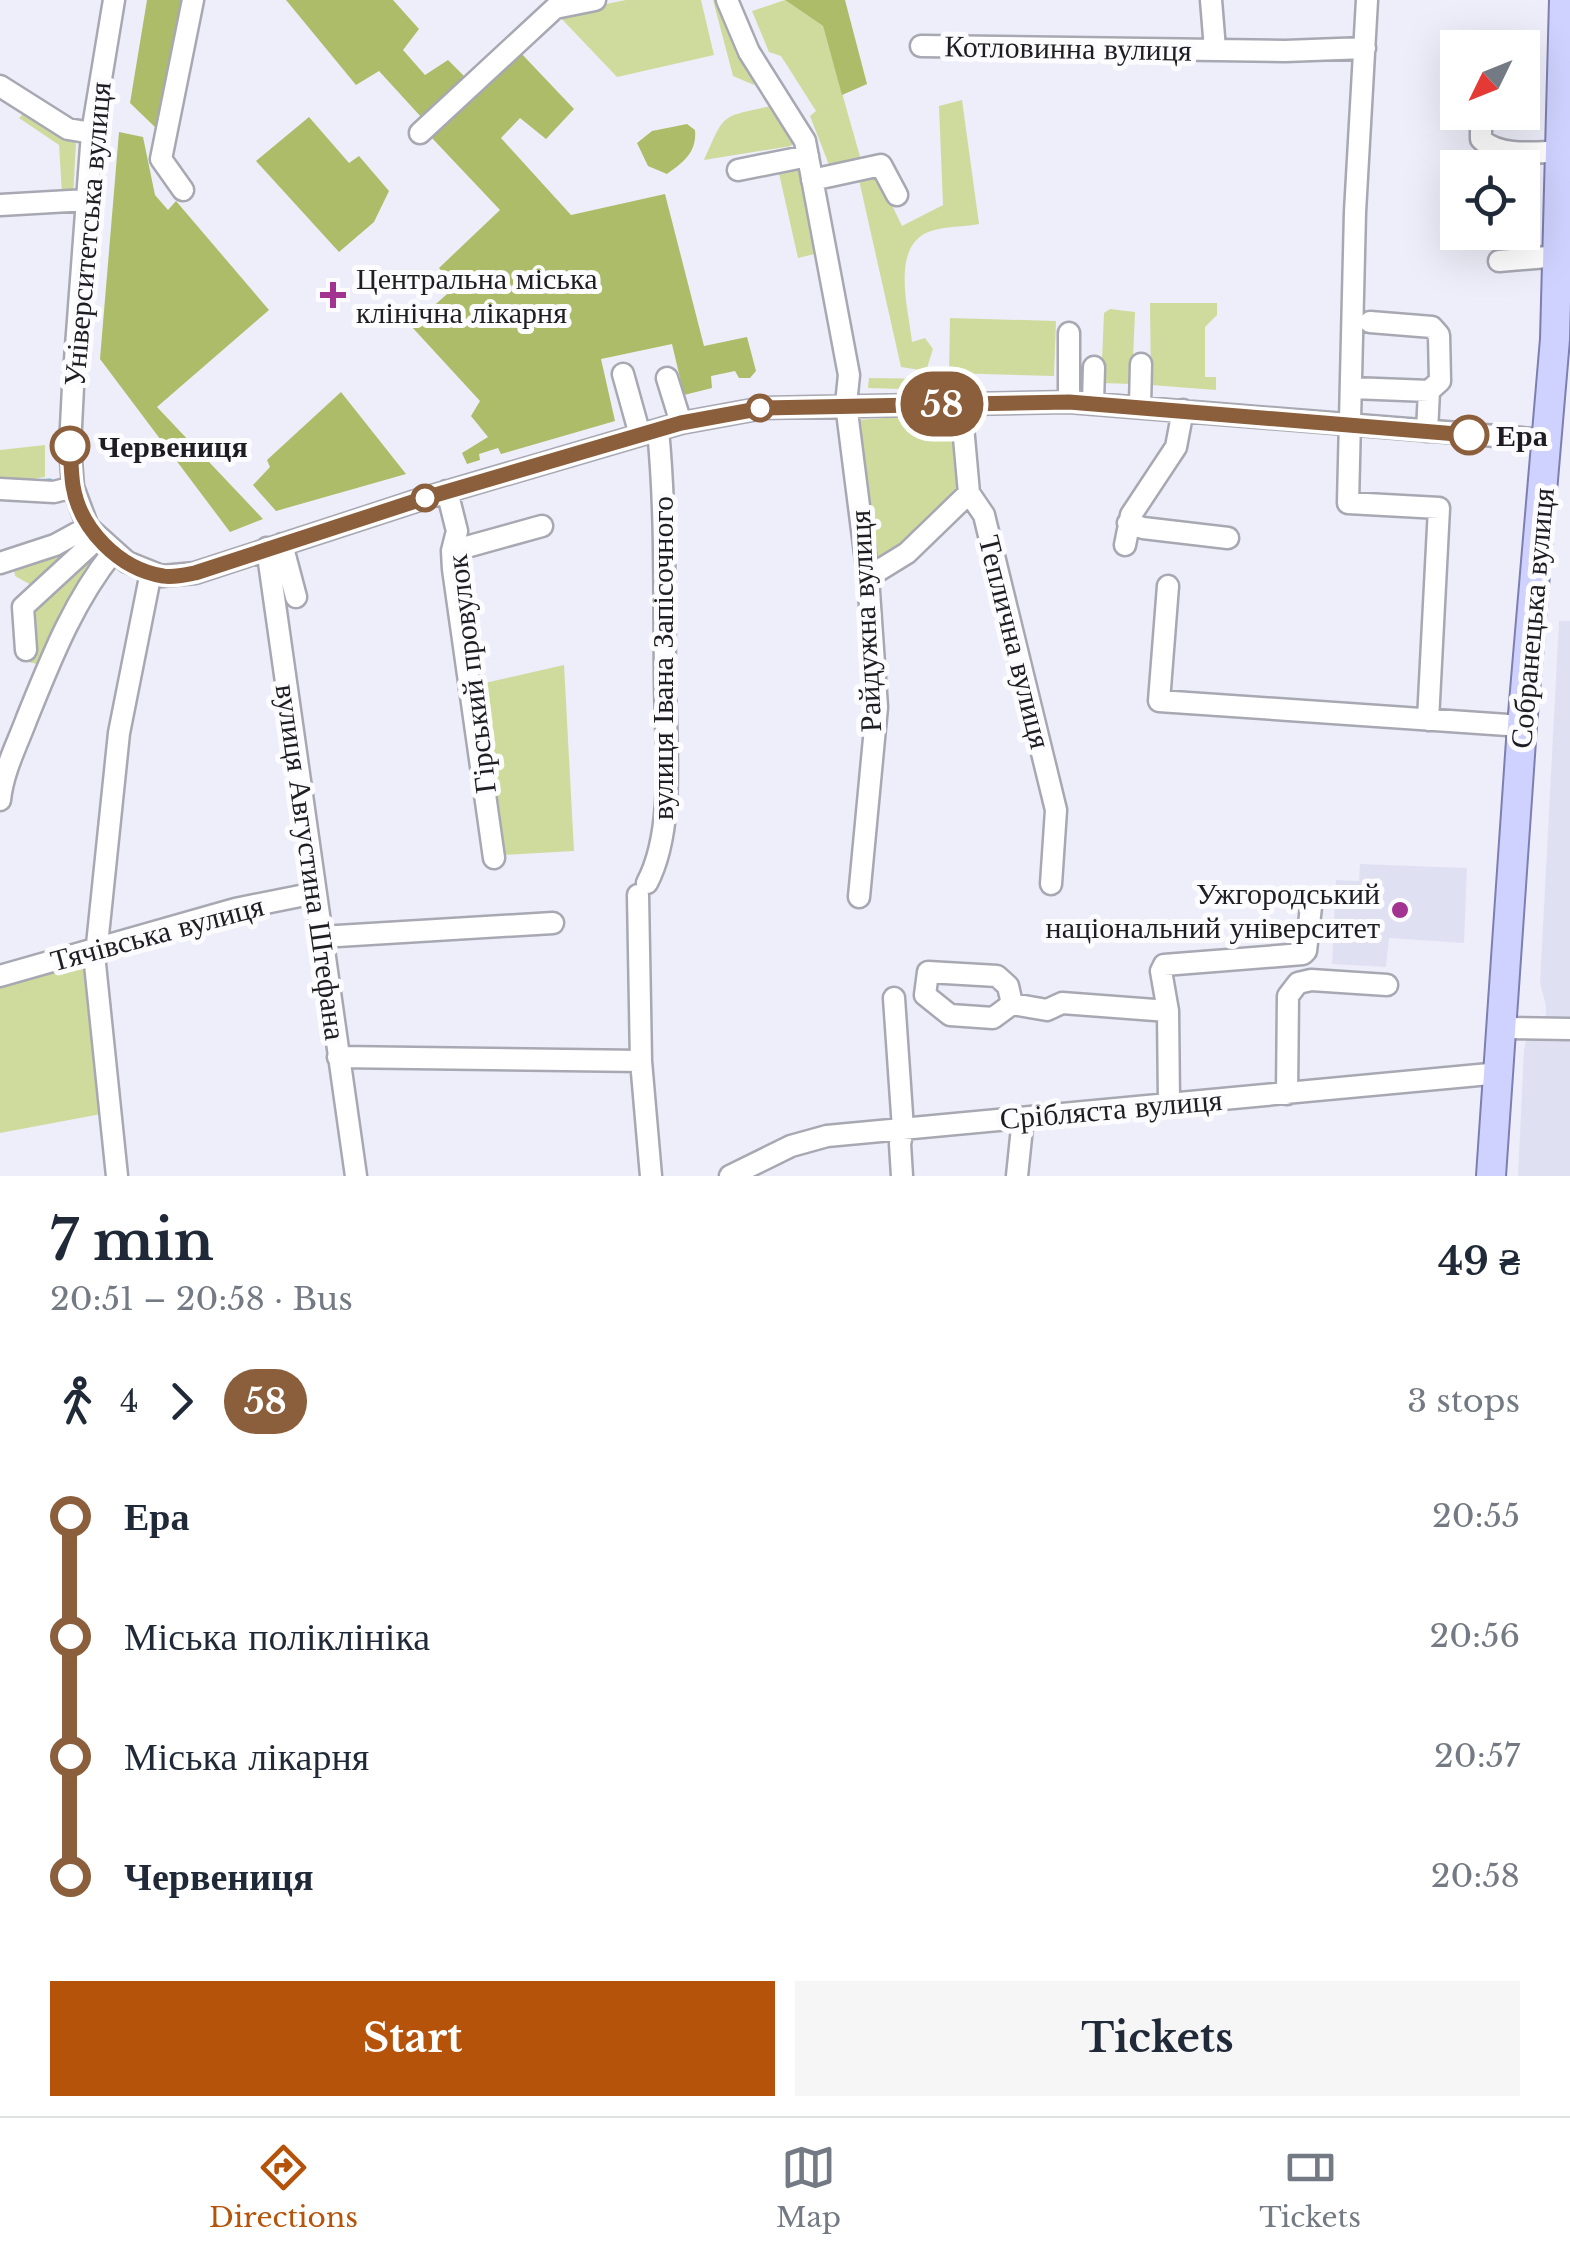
<!DOCTYPE html>
<html lang="en">
<head>
<meta charset="utf-8">
<style>
  :root { --surface:#fff; --page:#f6f6f7; --text:#1f2937; --muted:#747a83; --line:#e0e1e3; --accent:#b45309 }
  body { margin:0; font-family:"Libre Baskerville",serif; background:var(--page); color:var(--text); height:100vh; display:flex; flex-direction:column; font-size:38px; white-space:nowrap }
  * { box-sizing:border-box; margin:0 }
  p { font-size:32px; color:var(--muted) }
  .icon { flex:none; width:55px; height:55px; fill:none; stroke:currentColor; stroke-width:2; stroke-linecap:round; stroke-linejoin:round }
  .map { position:relative; height:1176px; overflow:hidden }
  .side { display:flex; flex-direction:column; background:var(--surface); flex:1 }
  .side>* { flex:none }
  .badge { padding:0 20px; border-radius:32px; font-size:35px; line-height:65px }
  .needle { width:65px; rotate:227deg }
  .controls { position:absolute; left:1440px; top:30px; display:grid; gap:20px }
  .controls a { display:grid; place-items:center; width:100px; height:100px; border-radius:0px; background:var(--surface); box-shadow:0 10px 40px #0002; font-size:50px }
  .map>.badge { position:absolute; translate:-50% -50%; box-shadow:0 0 0 5px #fff }
  .legs { display:flex; align-items:center; gap:15px; height:110px; padding:0 50px; font-size:32px }
  .legs p { margin-inline-start:auto }
  .head { display:flex; align-items:center; justify-content:space-between; height:170px; padding:0 50px }
  h1 { font-size:55px; font-weight:700; line-height:75px }
  .cta { display:flex; gap:20px; margin-top:auto; padding:20px 50px }
  .cta a { flex:1; height:115px; border-radius:0px; background:var(--accent); color:#fff; font-size:40px; font-weight:700; line-height:115px; text-align:center }
  .cta a+a { background:var(--page); color:var(--text) }
  ul { padding:0 50px; list-style:none }
  li { display:flex; align-items:center; gap:35px; height:120px; font-size:38px }
  li i { display:grid; place-items:center; width:15px; height:100%; margin:0 12px; background:currentColor }
  li i::after { content:''; width:25px; height:25px; margin:-12px; border:8px solid; border-radius:50%; background:var(--surface) }
  li p { margin-inline-start:auto }
  li:first-child i { background:linear-gradient(#0000 50%,currentColor 0) }
  li:last-child i { background:linear-gradient(currentColor 50%,#0000 0) }
  .dock { display:flex; justify-content:space-around; align-items:center; height:140px; border-top:2px solid var(--line); background:var(--surface); font-size:28px; color:var(--muted) }
  .dock a { display:grid; justify-items:center; gap:5px }
  .dock .on { color:var(--accent) }
  .map>svg:first-child { display:block }
</style>
</head>
<body>
<div class="map">
<svg width="1570" height="1176" viewBox="0 0 1570 1176">
  <rect width="100%" height="100%" fill="#eeeefa"/>
  <path fill="#e0e0f3" d="M 1559,621 L 1570,621 L 1570,1176 L 1518,1176 L 1524,1050 L 1526,1040 L 1545,1038 L 1546,1006 L 1540,983 Z
    M 1360,864 L 1467,868 L 1464,943 L 1389,938 L 1386,967 L 1332,964 L 1336,880 L 1359,881 Z"/>
  <path fill="#cedb9d" d="M 626,0 L 701,0 L 714,55 L 617,77 L 557,14 Z
    M 713,0 L 722,0 L 755,71 L 754,85 L 733,76 Z
    M 785,0 L 823,26 L 861,160 L 829,165 L 810,116 L 816,111 L 781,56 L 769,52 L 752,11 Z
    M 962,100 L 979,224 C 964,227 945,226 931,231 C 889,245 909,310 912,342 L 925,338 L 933,349 L 926,371 L 901,367 L 859,180 L 877,174 L 902,226 L 943,205 L 939,106 Z
    M 771,106 L 784,112 L 796,138 L 791,146 L 704,160 C 726,112 719,118 771,106 Z
    M 24,113 L 76,143 L 73,196 L 62,194 L 59,145 L 19,118 Z
    M 805,161 L 823,252 L 798,258 L 778,169 Z
    M 1150,303 L 1217,303 L 1217,315 L 1205,327 L 1205,377 L 1216,377 L 1216,390 L 1151,385 Z
    M 1110,309 L 1135,312 L 1132,384 L 1101,383 L 1104,313 Z
    M 950,318 L 1056,321 L 1054,376 L 949,373 Z
    M 869,378 L 941,379 L 935,390 L 868,388 Z
    M 955,413 L 961,485 L 907,548 L 872,562 L 857,420 Z
    M 45,445 L 45,477 L 19,481 L 0,478 L 0,450 Z
    M 77,543 L 77,548 L 33,586 L 15,576 L 13,563 Z
    M 87,558 L 91,559 L 92,565 L 64,605 L 37,664 L 24,661 L 32,608 Z
    M 564,665 L 574,851 L 503,855 L 485,683 Z
    M 85,959 L 101,1114 L 0,1133 L 0,984 Z"/>
  <path fill="#acbc68" d="M 147,0 L 182,0 L 156,128 L 130,103 Z
    M 286,0 L 393,0 L 419,29 L 403,50 L 425,75 L 448,60 L 466,78 L 422,118 L 379,71 L 356,85 Z
    M 785,0 L 845,0 L 867,84 L 842,95 L 823,26 Z
    M 518,50 L 574,109 L 546,139 L 520,118 L 501,138 L 571,215 L 665,194 L 704,346 L 747,337 L 756,371 L 750,378 L 739,378 L 735,371 L 711,376 L 712,388 L 684,395 L 672,344 L 601,359 L 615,421 L 501,454 L 498,448 L 479,454 L 480,460 L 467,464 L 462,453 L 488,437 L 471,416 L 480,401 L 411,326 L 455,287 L 439,268 L 500,210 L 431,137 Z
    M 309,117 L 349,163 L 359,156 L 389,191 L 374,222 L 339,252 L 256,161 Z
    M 687,124 L 695,130 C 697,152 684,162 667,174 L 648,166 L 637,143 L 652,131 Z
    M 119,132 L 143,137 L 155,195 L 168,210 L 176,201 L 269,310 L 157,407 L 263,519 L 230,532 L 100,359 Z
    M 341,392 L 406,474 L 276,511 L 253,485 L 270,467 L 267,460 Z"/>
  <g fill="none" stroke-linecap="round" stroke-linejoin="round">
    <path stroke="#4dbfdd" stroke-width="5" d="M 33,482 L 50,481"/>
    <defs>
      <path id="minor" d="M 114,0 L 92,133 L 73,387 L 70,446 L 73,487 L 88,527 L 127,562 L 162,576 L 195,573 L 425,498 L 681,423 L 763,408 L 1069,402 L 1546,440
        M 727,0 L 749,52 L 805,141 L 849,375 L 846,404 L 868,577 L 877,707 L 859,897
        M 1211,0 L 1215,49
        M 1367,0 L 1355,212 L 1348,503 L 1439,508 L 1428,720
        M 921,46 L 1285,51 L 1365,48
        M 0,86 L 68,129 L 92,133
        M 1481,112 L 1481,139 C 1500,158 1537,152 1562,151
        M 420,133 L 555,8 L 595,0
        M 738,170 L 808,156
        M 812,180 L 881,165 L 897,195
        M 183,190 L 161,159 L 193,0
        M 0,205 L 87,200
        M 1499,261 L 1559,256
        M 1370,322 L 1432,327 L 1439,335 L 1440,381 L 1429,391
        M 623,374 L 640,435
        M 667,378 L 681,423
        M 1352,388 L 1429,391 L 1427,431
        M 1069,402 L 1069,333
        M 1093,403 L 1094,367
        M 961,404 L 969,493 L 984,515 L 1056,810 L 1051,884
        M 1140,406 L 1141,364
        M 0,489 L 54,492 L 73,487
        M 447,491 L 457,531 L 452,551 L 453,569 L 494,858
        M 1128,523 L 1143,528 L 1228,538
        M 282,544 L 296,597
        M 1125,545 L 1131,515 L 1176,447 L 1183,410
        M 267,548 L 356,1176
        M 452,551 L 542,526
        M 0,563 L 55,545 L 88,527
        M 868,577 L 907,553 L 969,493
        M 1168,586 L 1159,701 L 1522,726
        M 26,650 L 23,607 L 98,538
        M 0,800 C 3,771 17,745 27,718 C 51,659 73,602 113,552
        M 647,883 C 676,828 665,740 665,677 C 664,595 666,512 658,430
        M 638,895 L 641,1061 L 651,1176
        M 321,937 L 553,923
        M 928,972 L 997,976 L 1008,986 L 1012,1004 L 993,1018 L 950,1015 L 925,995 Z
        M 0,976 L 235,909 L 315,893
        M 894,998 L 903,1129 L 900,1144 L 902,1176
        M 1012,1004 L 1047,1010 L 1062,1003 L 1168,1011 L 1169,1102
        M 1168,1011 L 1161,971 L 1164,965 L 1303,954 L 1306,951 L 1312,898
        M 1503,1028 L 1570,1029
        M 338,1057 L 641,1061
        M 1287,1094 L 1288,996 L 1298,983 L 1311,980 L 1387,985
        M 117,1176 L 95,964 L 119,733 L 151,572
        M 730,1176 L 791,1146 L 827,1136 L 1500,1073
        M 1017,1176 L 1023,1118"/>
      <path id="major" d="M 1491,1176 L 1522,726 L 1555,339 L 1564,0"/>
    </defs>
    <use href="#minor" stroke="#a8a8b3" stroke-width="25"/>
    <use href="#major" stroke="#7c7fb0" stroke-width="32"/>
    <use href="#minor" stroke="#fff" stroke-width="20"/>
    <use href="#major" stroke="#cfd1fe" stroke-width="28"/>
  </g>
  <g fill="none" stroke-linecap="round" stroke-linejoin="round">
    <defs>
      <path id="line-1" d="M 70,446 C 71,459 71,473 73,486 C 80,529 119,569 163,576 C 173,578 185,575 195,573 L 425,498 L 681,423 L 763,408 L 1069,402 L 1469,435"/>
    </defs>
    <use href="#line-1" stroke="#fff" stroke-width="22"/>
    <use href="#line-1" stroke="#8b5e3c" stroke-width="15"/>
  </g>
  <g fill="#a23390" stroke="#fcfcff" stroke-width="4">
    <path d="M328 280h10v10h10v10h-10v10h-10v-10h-10v-10h10z"/>
    <circle cx="1400" cy="910" r="10"/>
  </g>
  <g fill="#fff" stroke="#8b5e3c" stroke-width="5">
    <circle cx="760" cy="408" r="12"/>
    <circle cx="1469" cy="435" r="18"/>
    <circle cx="70" cy="446" r="18"/>
    <circle cx="425" cy="498" r="12"/>
  </g>
  <g text-anchor="middle" dominant-baseline="central" stroke-width="10" stroke-linejoin="round" paint-order="stroke">
    <g font-size="30" fill="#1e1e22" stroke="#fcfcff">
      <text transform="translate(1068 48) rotate(1)">Котловинна вулиця</text>
      <text transform="translate(87 234) rotate(-85)">Університетська вулиця</text>
      <text transform="translate(1532 618) rotate(-85)">Собранецька вулиця</text>
      <text transform="translate(865 621) rotate(-93)">Райдужна вулиця</text>
      <text transform="translate(1015 642) rotate(76)">Теплична вулиця</text>
      <text transform="translate(662 658) rotate(-90)">вулиця Івана Запісочного</text>
      <text transform="translate(471 674) rotate(-97)">Гірський провулок</text>
      <text transform="translate(311 862) rotate(82)">вулиця Августина Штефана</text>
      <text transform="translate(157 933) rotate(-15)">Тячівська вулиця</text>
      <text transform="translate(1111 1109) rotate(-5)">Срібляста вулиця</text>
    </g>
    <g font-size="30" fill="#1e1e22" stroke="#fcfcff" text-anchor="start">
      <text x="356" y="278">Центральна міська<tspan x="356" dy="34">клінічна лікарня</tspan></text>
      <text x="1380" y="893" text-anchor="end">Ужгородський<tspan x="1380" dy="34">національний університет</tspan></text>
    </g>
    <g font-size="30" font-weight="bold" fill="#1e1e22" stroke="#fcfcff" text-anchor="start">
      <text x="1496" y="435">Ера</text>
      <text x="98" y="446">Червениця</text>
    </g>
  </g>
</svg>
<div class="controls">
<a><svg class="needle" viewBox="-14 -14 28 28"><path d="M0-13l5 13h-10z" fill="#e53935"/><path d="M0 13l5-13h-10z" fill="#747a83"/></svg></a>
<a><svg class="icon" aria-label="locate" viewBox="0 0 24 24"><circle cx="12" cy="12" r="6"/><path d="M12 2v4M12 18v4M2 12h4M18 12h4"/></svg></a>
</div>
<b class="badge" style="left:942px;top:404px;background:#8b5e3c;color:#fff">58</b>
</div>
<section class="side">
<div class="head"><div><h1>7 min</h1><p>20:51 – 20:58 · Bus</p></div><b>49 ₴</b></div>
<div class="legs"><svg class="icon" aria-label="walk" viewBox="0 0 24 24"><circle cx="13" cy="4" r="2"/><path d="M13 8l-2 6 4 7M11 14l-3 7M7 12l3-4h3l4 4"/></svg>4<svg class="icon" aria-label="forward" viewBox="0 0 24 24"><path d="M9 5l7 7-7 7"/></svg><b class="badge" style="background:#8b5e3c;color:#fff">58</b><p>3 stops</p></div>
<ul>
<li><i style="color:#8b5e3c"></i><b>Ера</b><p>20:55</p></li>
<li><i style="color:#8b5e3c"></i><span>Міська поліклініка</span><p>20:56</p></li>
<li><i style="color:#8b5e3c"></i><span>Міська лікарня</span><p>20:57</p></li>
<li><i style="color:#8b5e3c"></i><b>Червениця</b><p>20:58</p></li>
</ul>
<div class="cta"><a>Start</a><a>Tickets</a></div>
</section>
<nav class="dock">
<a class="on"><svg class="icon" aria-label="directions" viewBox="0 0 24 24"><path d="M12 3l9 9-9 9-9-9zM9 14v-3h6M13 9l2 2-2 2"/></svg>Directions</a>
<a><svg class="icon" aria-label="map" viewBox="0 0 24 24"><path d="M3 6l6-2 6 2 6-2v14l-6 2-6-2-6 2zM9 4v14M15 6v14"/></svg>Map</a>
<a><svg class="icon" aria-label="tickets" viewBox="0 0 24 24"><path d="M3 7h18v10H3zM15 7v10"/></svg>Tickets</a>
</nav>
</body>
</html>
